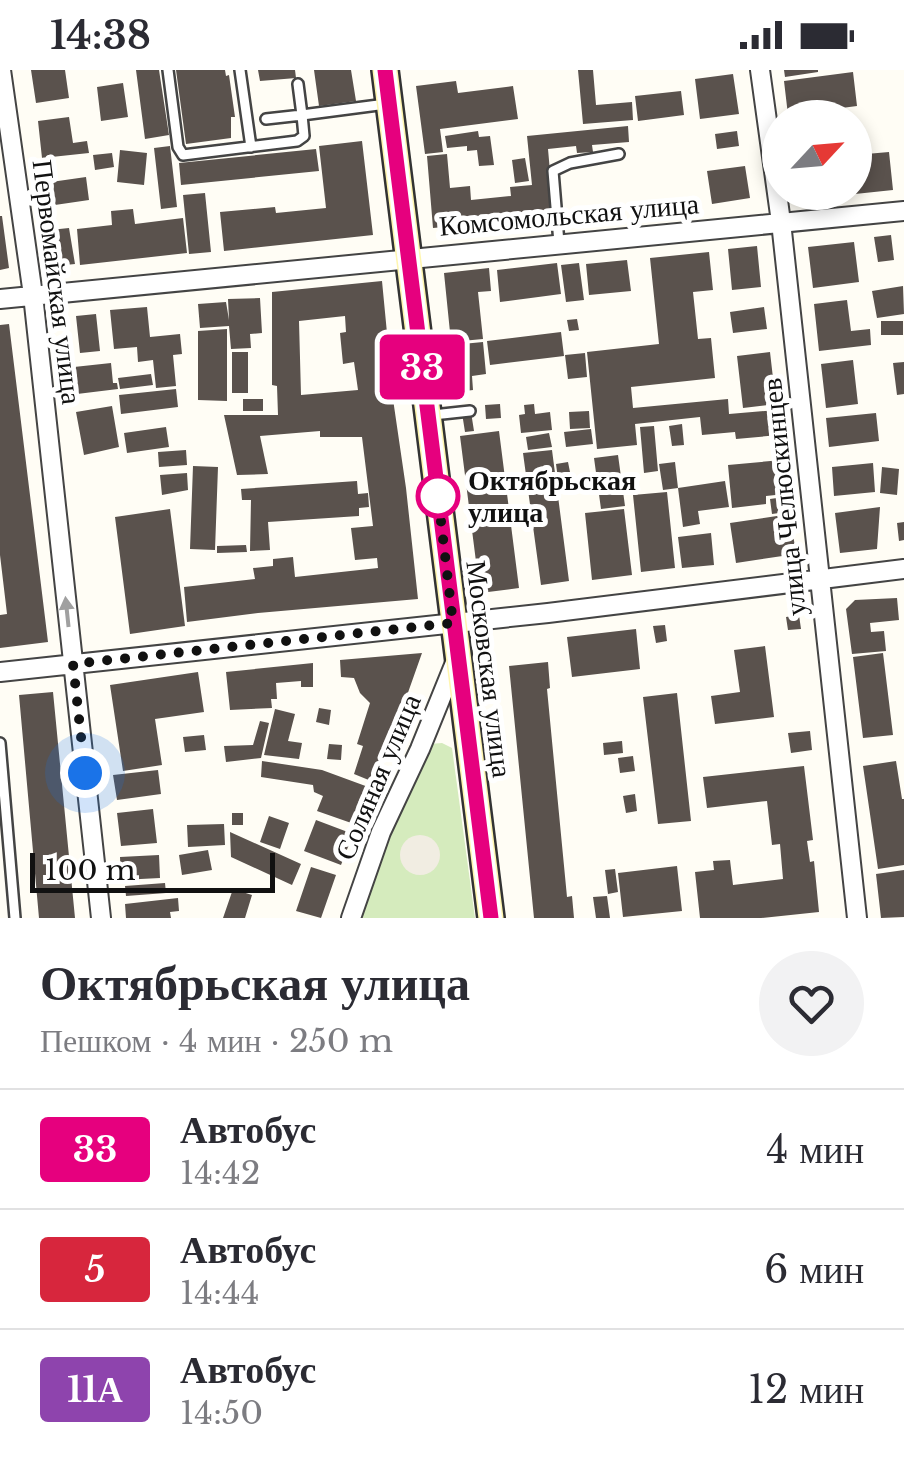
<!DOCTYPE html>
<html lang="ru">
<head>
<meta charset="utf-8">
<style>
  :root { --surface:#fff; --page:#f2f2f3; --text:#2b2b33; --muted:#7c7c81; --line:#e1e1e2 }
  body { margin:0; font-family:"Libre Baskerville",serif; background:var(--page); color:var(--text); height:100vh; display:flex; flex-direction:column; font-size:38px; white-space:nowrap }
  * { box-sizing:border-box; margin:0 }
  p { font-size:32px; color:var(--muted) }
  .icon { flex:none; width:55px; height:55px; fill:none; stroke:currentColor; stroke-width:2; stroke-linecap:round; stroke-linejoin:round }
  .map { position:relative; height:848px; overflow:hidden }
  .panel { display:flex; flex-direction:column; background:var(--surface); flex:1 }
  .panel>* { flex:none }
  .badge { padding:0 20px; border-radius:8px; font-size:35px; line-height:65px }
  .needle { width:65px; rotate:64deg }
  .fabs { position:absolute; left:762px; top:30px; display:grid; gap:20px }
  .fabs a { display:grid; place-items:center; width:110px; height:110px; border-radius:50%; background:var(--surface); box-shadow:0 5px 15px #0003; font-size:50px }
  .scale { position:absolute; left:30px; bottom:25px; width:245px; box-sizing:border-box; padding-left:10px; border:5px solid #111; border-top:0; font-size:28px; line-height:35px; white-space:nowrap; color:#111; -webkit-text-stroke:8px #fff; paint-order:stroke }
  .you { position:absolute; width:50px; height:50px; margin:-25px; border:8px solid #fff; border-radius:50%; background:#1a73e8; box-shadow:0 0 0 15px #1a73e833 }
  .map>.badge { position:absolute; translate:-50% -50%; box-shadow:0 0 0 5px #fff }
  .round { display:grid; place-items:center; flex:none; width:105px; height:105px; border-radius:52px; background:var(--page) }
  .headline { display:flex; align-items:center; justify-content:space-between; height:170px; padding:0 40px }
  h1 { font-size:48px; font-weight:700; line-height:75px }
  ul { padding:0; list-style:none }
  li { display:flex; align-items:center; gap:30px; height:120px; padding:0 40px; border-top:2px solid var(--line) }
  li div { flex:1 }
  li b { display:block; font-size:38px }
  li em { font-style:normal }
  li .badge { min-width:110px; font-weight:700; text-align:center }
  .status { display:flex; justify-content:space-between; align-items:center; height:70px; padding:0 50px; background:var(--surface); direction:ltr }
  .status svg { height:28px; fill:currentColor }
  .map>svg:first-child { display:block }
</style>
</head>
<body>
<div class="status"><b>14:38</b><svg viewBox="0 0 49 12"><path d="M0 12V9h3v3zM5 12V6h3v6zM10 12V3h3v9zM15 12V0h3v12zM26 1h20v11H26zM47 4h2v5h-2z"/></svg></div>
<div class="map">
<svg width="904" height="848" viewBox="0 0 904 848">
  <rect width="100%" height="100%" fill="#fffdf5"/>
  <path fill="#d5ebbd" d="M 442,673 L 452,678 L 475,848 L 357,848 L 389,765 L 430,674 Z"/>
  <path fill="#f1ede2" d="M400 785a20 20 0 1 1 40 0a20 20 0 1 1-40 0Z"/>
  <path fill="#5a524d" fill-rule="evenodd" d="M 31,0 L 65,0 L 69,28 L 36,33 Z
    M 136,0 L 159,0 L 169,65 L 145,69 Z
    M 176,0 L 225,0 L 226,6 L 229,5 L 235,47 L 231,47 L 231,68 L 186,74 Z
    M 258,0 L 295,0 L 296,8 L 260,11 Z
    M 314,0 L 351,0 L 356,31 L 319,36 Z
    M 578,0 L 593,0 L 596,35 L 632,32 L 633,50 L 583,54 Z
    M 784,0 L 818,0 L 818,2 L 785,7 Z
    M 853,2 L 857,36 L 788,45 L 784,11 Z
    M 733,4 L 739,44 L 700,49 L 695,9 Z
    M 456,11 L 458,23 L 513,16 L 518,49 L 440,59 L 443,82 L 425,84 L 416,16 Z
    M 123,13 L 128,47 L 101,51 L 97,17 Z
    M 681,21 L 684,45 L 638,51 L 635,26 Z
    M 69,47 L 73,73 L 87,71 L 89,83 L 42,88 L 38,51 Z
    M 628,56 L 629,72 L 592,75 L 593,82 L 577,83 L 576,76 L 548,79 L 554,147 L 433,158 L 427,86 L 447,84 L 450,118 L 470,116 L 471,130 L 511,126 L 510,117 L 532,115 L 527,66 Z
    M 478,61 L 479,67 L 490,66 L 494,95 L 479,96 L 477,80 L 467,81 L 467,76 L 447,78 L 445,66 Z
    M 737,61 L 739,76 L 717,79 L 715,64 Z
    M 362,71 L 373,165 L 224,181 L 220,142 L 275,137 L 276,143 L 326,138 L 319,76 Z
    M 170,76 L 177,137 L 161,139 L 154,78 Z
    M 316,79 L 319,101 L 181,115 L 179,93 Z
    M 120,80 L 147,83 L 144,115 L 117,112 Z
    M 889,82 L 893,120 L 855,124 L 855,85 Z
    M 112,83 L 114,97 L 95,100 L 93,85 Z
    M 525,88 L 529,111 L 515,113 L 512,90 Z
    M 745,96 L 750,128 L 712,134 L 707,101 Z
    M 86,107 L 89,130 L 48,136 L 44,113 Z
    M 795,122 L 847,122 L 847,125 L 804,130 Z
    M 205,123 L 211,182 L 189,184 L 183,125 Z
    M 133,139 L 135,154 L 183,148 L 187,183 L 80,195 L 77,159 L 112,155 L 111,141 Z
    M 0,146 L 2,146 L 9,198 L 0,200 Z
    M 69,158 L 75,194 L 56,196 L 50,160 Z
    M 891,165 L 894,190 L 878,192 L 874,167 Z
    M 854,172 L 859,212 L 813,218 L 808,177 Z
    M 757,176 L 761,217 L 732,220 L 728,179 Z
    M 709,182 L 713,220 L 693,222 L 698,269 L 711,268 L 715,308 L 631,317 L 633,338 L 728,329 L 729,344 L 777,340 L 779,365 L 736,369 L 735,362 L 702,365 L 700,347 L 635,354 L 637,375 L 597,379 L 587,282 L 659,274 L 650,188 Z
    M 627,190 L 631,221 L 589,225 L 586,194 Z
    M 557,193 L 561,224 L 500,232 L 497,200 Z
    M 579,193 L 584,230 L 566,232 L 561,195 Z
    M 489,198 L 491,221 L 478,222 L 483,269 L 451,272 L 444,203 Z
    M 382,211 L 394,336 L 406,418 L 418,529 L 258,543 L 187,552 L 184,517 L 255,509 L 253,498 L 273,496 L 273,489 L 293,487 L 295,507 L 378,498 L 377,488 L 355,490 L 351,458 L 373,456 L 362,367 L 320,367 L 320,361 L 260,366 L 268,404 L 237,405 L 224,345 L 278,345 L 277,316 L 272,315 L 272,222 ZM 345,246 L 346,262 L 340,263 L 343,294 L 354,292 L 358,320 L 301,325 L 299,251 Z
    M 903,216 L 904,244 L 877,248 L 872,221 Z
    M 260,228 L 262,263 L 250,264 L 251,278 L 231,279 L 229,256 L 200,258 L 198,234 L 226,232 L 229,250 L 228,229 Z
    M 847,230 L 851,261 L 870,259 L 871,275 L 819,281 L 814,234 Z
    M 147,237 L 150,267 L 180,264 L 182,284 L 173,285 L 176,316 L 156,318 L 153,290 L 138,292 L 137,277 L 114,279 L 110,240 Z
    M 764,237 L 767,259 L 733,263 L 730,242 Z
    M 96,244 L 100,281 L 80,283 L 76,246 Z
    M 577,249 L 579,260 L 569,261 L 567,250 Z
    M 881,251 L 903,251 L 903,265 L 881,265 Z
    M 9,254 L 48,572 L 0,578 L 0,545 L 7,544 L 0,485 L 0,255 Z
    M 227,259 L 227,331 L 198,330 L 198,261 Z
    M 561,262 L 564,286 L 490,295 L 487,271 Z
    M 483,272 L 486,304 L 472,306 L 473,320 L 457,322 L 452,275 Z
    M 232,282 L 248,282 L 248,323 L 232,323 Z
    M 770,282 L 776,334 L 743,338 L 737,286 Z
    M 585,283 L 587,307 L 568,309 L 565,285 Z
    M 853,290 L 858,334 L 826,338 L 821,294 Z
    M 904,292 L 904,324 L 897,325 L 893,293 Z
    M 111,293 L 113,313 L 117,313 L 118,319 L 77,324 L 74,297 Z
    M 151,304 L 153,315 L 120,319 L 118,308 Z
    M 176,319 L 178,337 L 121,344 L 119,325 Z
    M 243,329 L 263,329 L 263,341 L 243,341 Z
    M 500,334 L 501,348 L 486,349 L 485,335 Z
    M 534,334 L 535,344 L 550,342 L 552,360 L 521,363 L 519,345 L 525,344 L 524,335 Z
    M 112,336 L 119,377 L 84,385 L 76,342 Z
    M 589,341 L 590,358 L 570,359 L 569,342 Z
    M 471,342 L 474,361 L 465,362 L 462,343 Z
    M 876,343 L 879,371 L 829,377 L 826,348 Z
    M 682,354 L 684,375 L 672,376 L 669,356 Z
    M 654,356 L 658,401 L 644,403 L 640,357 Z
    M 166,357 L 169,377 L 127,383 L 124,363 Z
    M 591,359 L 593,374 L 566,377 L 564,362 Z
    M 499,361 L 519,518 L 480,523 L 460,366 Z
    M 549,363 L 552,377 L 528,380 L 526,367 Z
    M 186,380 L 187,395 L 159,397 L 158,382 Z
    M 552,380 L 569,511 L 541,515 L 523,383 Z
    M 618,385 L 625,436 L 601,439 L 594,388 Z
    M 782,390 L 785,424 L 766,426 L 766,434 L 732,438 L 728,395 Z
    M 568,392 L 571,407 L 558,409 L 556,394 Z
    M 675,392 L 678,418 L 725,411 L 729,437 L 698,441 L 700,454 L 683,457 L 678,418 L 663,420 L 659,394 Z
    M 873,393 L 875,422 L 834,426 L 832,397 Z
    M 193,396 L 218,397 L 215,480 L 190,479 Z
    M 882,397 L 899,399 L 897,425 L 880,423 Z
    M 187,403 L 188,420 L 162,425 L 160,405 Z
    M 357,411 L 358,424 L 368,423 L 369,437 L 359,438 L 359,446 L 268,452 L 270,480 L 250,481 L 251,430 L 242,430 L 241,419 Z
    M 667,422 L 675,498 L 641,502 L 633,425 Z
    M 784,427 L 786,442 L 772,444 L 770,429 Z
    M 880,437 L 877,479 L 840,483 L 835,443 Z
    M 170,439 L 185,556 L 130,564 L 115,447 Z
    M 624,439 L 632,505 L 592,510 L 585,443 Z
    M 790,444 L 796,484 L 736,493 L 730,453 Z
    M 904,452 L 904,470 L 899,471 L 897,453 Z
    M 711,463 L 714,495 L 682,498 L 678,467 Z
    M 246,475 L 247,482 L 217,483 L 217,476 Z
    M 897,528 L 899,550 L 870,553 L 871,562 L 884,561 L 886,581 L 852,584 L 846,539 L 855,530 Z
    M 799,545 L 801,559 L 788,560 L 786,547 Z
    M 665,555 L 667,571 L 656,573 L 653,556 Z
    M 636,559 L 640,599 L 572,607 L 567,567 Z
    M 765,576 L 774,647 L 715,654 L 711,626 L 740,622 L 734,580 Z
    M 422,583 L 376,713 L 354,704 L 363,676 L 357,674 L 370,633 L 360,623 L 354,608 L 341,607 L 340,590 Z
    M 883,583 L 893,665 L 863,668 L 853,587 Z
    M 548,592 L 550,618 L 547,619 L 567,827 L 572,826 L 574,848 L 534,848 L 509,596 Z
    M 313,593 L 313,617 L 301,617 L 301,611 L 276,613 L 277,629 L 271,629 L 272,638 L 230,640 L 226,602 Z
    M 198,602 L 204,642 L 155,649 L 162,695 L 123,701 L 110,615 Z
    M 53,622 L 75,848 L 39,848 L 19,625 Z
    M 677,623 L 691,751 L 658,754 L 643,627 Z
    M 319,638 L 331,640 L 329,655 L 316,652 Z
    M 275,639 L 295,644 L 288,671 L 302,673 L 299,689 L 264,685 Z
    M 260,651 L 269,653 L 261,688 L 226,692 L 224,676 L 253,675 Z
    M 810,661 L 812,680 L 791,683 L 788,663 Z
    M 204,665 L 206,680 L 185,682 L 183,667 Z
    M 622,671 L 623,683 L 604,685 L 603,673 Z
    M 329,674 L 342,675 L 341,690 L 327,689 Z
    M 633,686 L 635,701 L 620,703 L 618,688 Z
    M 262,691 L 322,700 L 371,718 L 357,755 L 317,741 L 323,726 L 314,722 L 313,715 L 261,707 Z
    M 896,691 L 902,729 L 904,729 L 904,795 L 878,799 L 863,696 Z
    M 804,696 L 813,770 L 807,771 L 810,792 L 814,791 L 819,842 L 761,848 L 700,848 L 695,802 L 714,800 L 713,791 L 730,790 L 733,815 L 783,809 L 780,774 L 772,775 L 767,731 L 707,738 L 703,707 Z
    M 158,700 L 161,724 L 117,730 L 113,705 Z
    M 635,724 L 637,741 L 626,743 L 623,726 Z
    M 153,739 L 157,773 L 121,776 L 117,743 Z
    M 232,743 L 243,743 L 243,755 L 232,755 Z
    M 269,746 L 289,753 L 280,779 L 260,772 Z
    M 316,750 L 353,764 L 341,795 L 304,781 Z
    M 224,754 L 225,775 L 188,777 L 187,755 Z
    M 230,762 L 301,794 L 292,815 L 231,787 Z
    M 208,780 L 212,800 L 182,805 L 179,785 Z
    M 159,785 L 160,808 L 121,810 L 120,787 Z
    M 677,796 L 682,841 L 623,847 L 618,803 Z
    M 311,797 L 336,805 L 321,848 L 296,841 Z
    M 615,799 L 618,822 L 608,824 L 605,800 Z
    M 904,800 L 904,847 L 881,848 L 876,804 Z
    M 165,813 L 166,823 L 126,826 L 125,816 Z
    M 233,819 L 252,825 L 245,848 L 223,848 Z
    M 607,826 L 610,848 L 596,848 L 593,827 Z
    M 178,828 L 179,841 L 170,842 L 171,848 L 126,848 L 125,834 Z"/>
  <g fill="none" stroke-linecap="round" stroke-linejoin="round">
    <defs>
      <path id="lane" d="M 168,0 L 178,77 L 183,85 L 297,71 L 304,66 L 302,45 L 386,34
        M 240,0 L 251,77
        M 266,49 L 302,45 L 298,14
        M 559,173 L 553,101 L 570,93 L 619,84
        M 433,345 L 470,341
        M 0,673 L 15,848"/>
      <path id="street" d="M 1,0 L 33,225 L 101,848
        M 760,0 L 781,152 L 857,848
        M 0,229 L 904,141
        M 0,602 L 548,543 L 904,499
        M 351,848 L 381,762 L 420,679 L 457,588"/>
      <path id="secondary" d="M 385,0 L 491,848"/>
    </defs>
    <use href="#lane" stroke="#444" stroke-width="14"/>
    <use href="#street" stroke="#444" stroke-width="22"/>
    <use href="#secondary" stroke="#333" stroke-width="30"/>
    <use href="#lane" stroke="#fff" stroke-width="9"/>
    <use href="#street" stroke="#fff" stroke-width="18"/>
    <use href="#secondary" stroke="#fff6b0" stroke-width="25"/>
  </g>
  <defs><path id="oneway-solid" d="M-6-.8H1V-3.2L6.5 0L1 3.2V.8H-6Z" transform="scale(2.5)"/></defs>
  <use fill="#a0a0a0" href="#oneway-solid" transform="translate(67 542) rotate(-96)"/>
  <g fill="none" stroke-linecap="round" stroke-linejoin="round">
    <defs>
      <path id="line" d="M 385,0 L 491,848"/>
    </defs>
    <use href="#line" stroke="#fff" stroke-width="22"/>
    <use href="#line" stroke="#e6007e" stroke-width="15"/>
    <path stroke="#111" stroke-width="10" stroke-dasharray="0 18" d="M 85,703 L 73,594 L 453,553 L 438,426"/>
  </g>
  <circle fill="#fff" stroke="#e6007e" stroke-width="5" cx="438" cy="426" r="20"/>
  <g text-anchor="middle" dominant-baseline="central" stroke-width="10" stroke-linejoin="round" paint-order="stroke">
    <g font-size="28" fill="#111" stroke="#fff">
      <text transform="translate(569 145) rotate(-5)">Комсомольская улица</text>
      <text transform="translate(57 212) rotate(83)">Первомайская улица</text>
      <text transform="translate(784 427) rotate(-96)">улица Челюскинцев</text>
      <text transform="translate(489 599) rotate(83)">Московская улица</text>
      <text transform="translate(378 707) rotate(-67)">Соляная улица</text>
    </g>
    <g font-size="28" font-weight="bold" fill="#111" stroke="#fff" text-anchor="start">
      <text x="468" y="410">Октябрьская<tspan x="468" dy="32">улица</tspan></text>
    </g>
  </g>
</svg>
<div class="fabs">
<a><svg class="needle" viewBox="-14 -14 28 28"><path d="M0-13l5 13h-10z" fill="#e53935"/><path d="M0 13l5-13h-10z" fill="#7c7c81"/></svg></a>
</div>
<div class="scale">100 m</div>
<div class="you" style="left:85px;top:703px"></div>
<b class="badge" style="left:422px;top:297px;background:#e6007e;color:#fff">33</b>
</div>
<section class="panel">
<div class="headline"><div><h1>Октябрьская улица</h1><p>Пешком · 4 мин · 250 m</p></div><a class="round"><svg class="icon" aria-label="heart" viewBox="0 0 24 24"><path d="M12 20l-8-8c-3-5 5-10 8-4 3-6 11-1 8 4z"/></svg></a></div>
<ul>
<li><span class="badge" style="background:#e6007e;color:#fff">33</span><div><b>Автобус</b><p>14:42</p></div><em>4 мин</em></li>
<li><span class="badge" style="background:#d7263d;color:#fff">5</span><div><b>Автобус</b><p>14:44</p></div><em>6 мин</em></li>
<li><span class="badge" style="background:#8e44ad;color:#fff">11А</span><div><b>Автобус</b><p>14:50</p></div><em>12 мин</em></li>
</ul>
</section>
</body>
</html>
